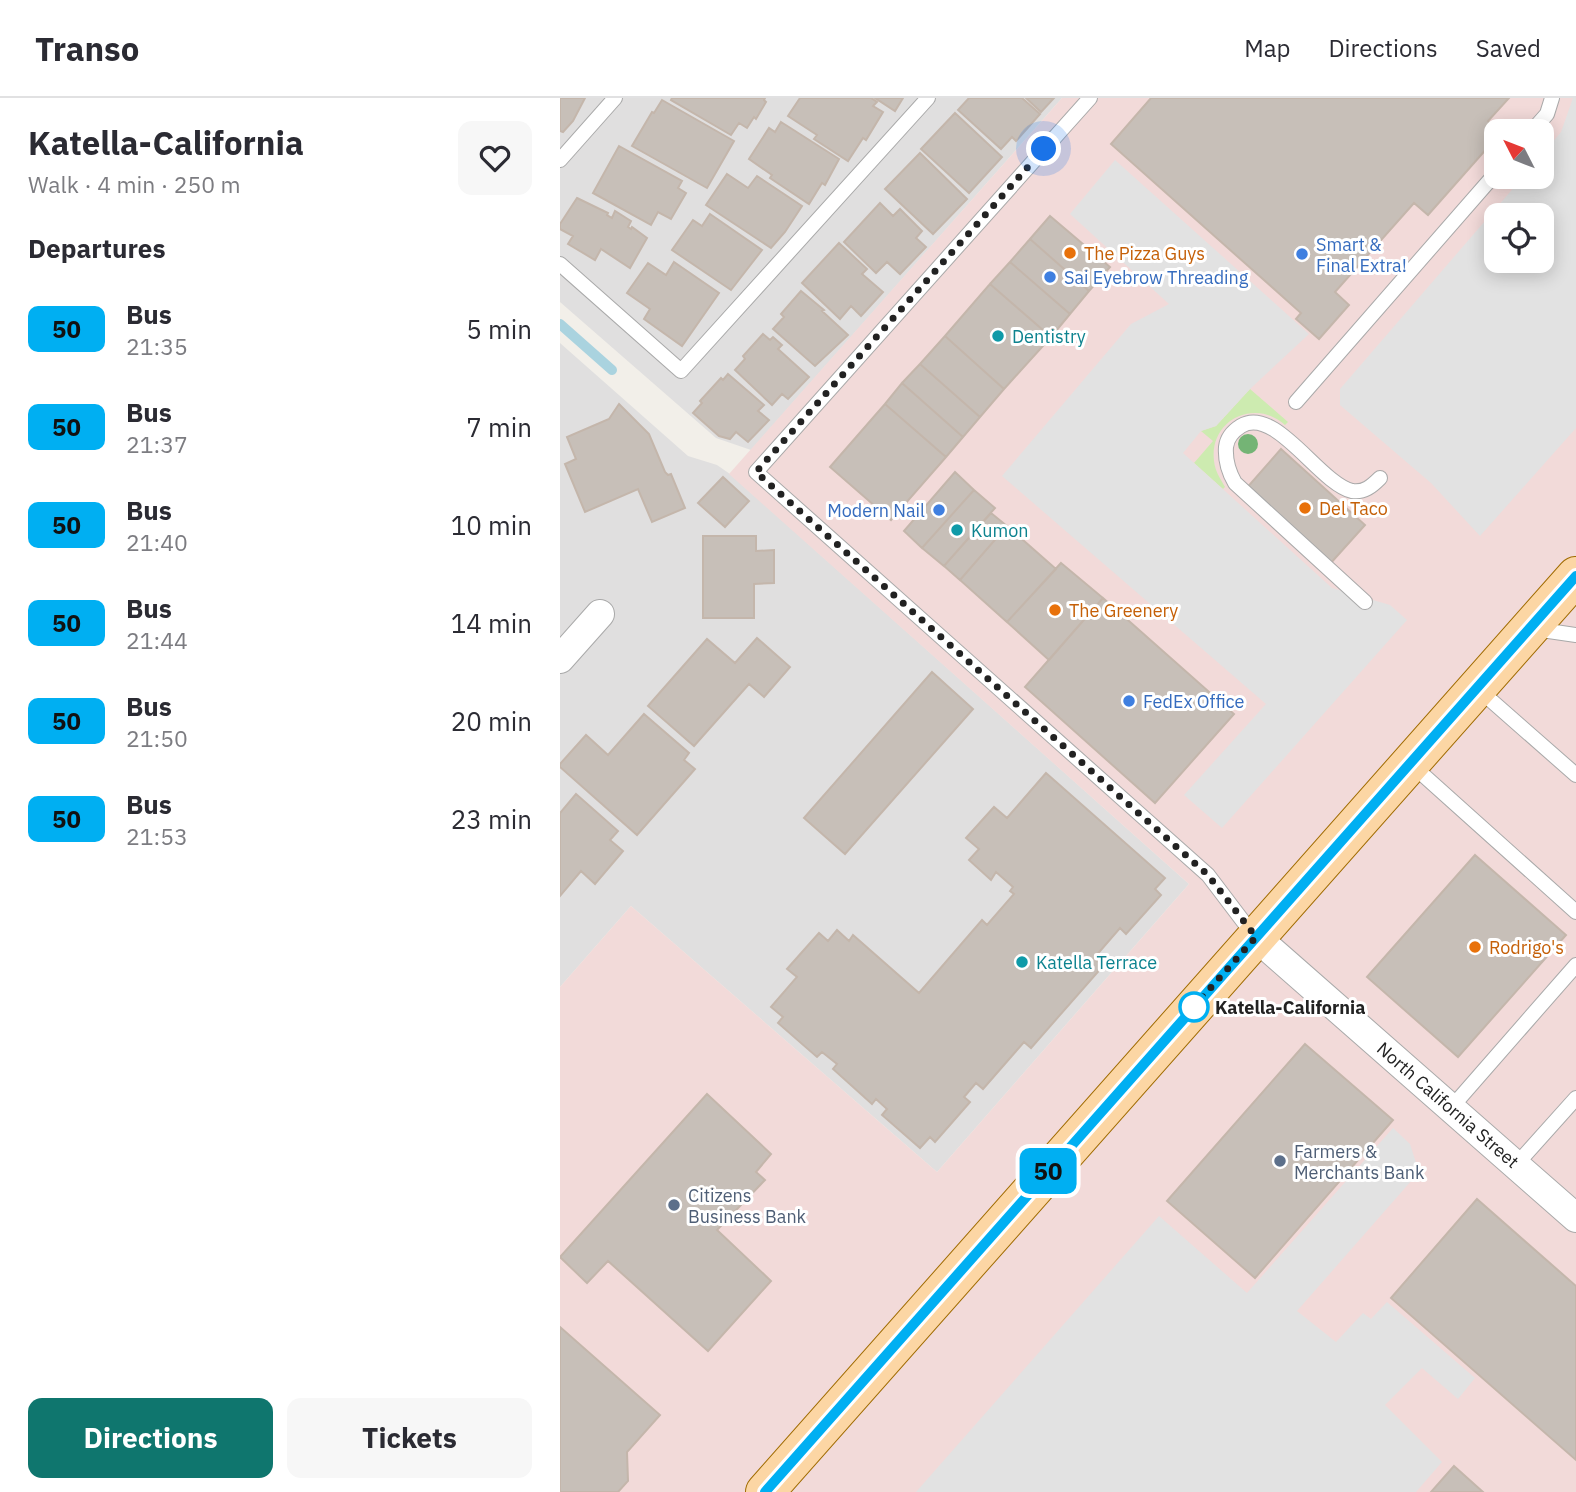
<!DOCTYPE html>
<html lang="en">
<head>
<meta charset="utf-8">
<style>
  :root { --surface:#fff; --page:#f7f7f7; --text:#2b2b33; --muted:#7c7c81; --line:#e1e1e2; --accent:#0f766e }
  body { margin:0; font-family:"IBM Plex Sans",sans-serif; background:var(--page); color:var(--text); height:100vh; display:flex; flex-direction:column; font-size:26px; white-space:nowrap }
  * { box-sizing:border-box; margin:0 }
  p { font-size:23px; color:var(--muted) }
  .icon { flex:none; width:38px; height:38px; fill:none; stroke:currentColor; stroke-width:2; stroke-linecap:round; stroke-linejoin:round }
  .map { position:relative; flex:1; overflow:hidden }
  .drawer { display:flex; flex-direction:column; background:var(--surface); width:560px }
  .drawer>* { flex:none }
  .badge { padding:0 14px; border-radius:10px; font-size:24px; line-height:46px }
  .needle { width:46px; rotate:312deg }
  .tools { position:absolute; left:924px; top:21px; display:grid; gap:14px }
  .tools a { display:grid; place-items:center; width:70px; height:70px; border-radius:14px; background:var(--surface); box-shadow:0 4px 18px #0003; font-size:35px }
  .you { position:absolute; width:35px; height:35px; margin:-18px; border:5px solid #fff; border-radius:50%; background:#1a73e8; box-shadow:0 0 0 10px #1a73e833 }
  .map>.badge { position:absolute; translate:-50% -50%; box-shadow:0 0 0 4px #fff }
  h2 { padding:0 28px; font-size:26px; line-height:63px }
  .round { display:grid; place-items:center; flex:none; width:74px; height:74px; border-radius:14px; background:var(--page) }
  .head { display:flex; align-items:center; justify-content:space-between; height:119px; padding:0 28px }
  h1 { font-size:33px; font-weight:700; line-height:52px }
  .button { display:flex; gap:14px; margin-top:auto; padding:14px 28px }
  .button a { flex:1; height:80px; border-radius:14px; background:var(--accent); color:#fff; font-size:28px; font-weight:700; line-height:80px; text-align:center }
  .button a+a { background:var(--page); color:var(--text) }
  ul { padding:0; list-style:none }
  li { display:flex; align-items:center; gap:21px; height:98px; padding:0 28px }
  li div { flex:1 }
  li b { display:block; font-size:26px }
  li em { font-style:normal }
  li .badge { min-width:77px; font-weight:700; text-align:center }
  header { display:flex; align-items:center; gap:42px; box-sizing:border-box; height:98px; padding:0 35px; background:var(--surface); border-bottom:2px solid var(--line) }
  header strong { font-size:33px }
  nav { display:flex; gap:38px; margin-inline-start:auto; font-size:24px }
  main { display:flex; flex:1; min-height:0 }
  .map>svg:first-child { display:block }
</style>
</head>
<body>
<header>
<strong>Transo</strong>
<nav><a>Map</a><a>Directions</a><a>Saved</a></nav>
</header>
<main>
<section class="drawer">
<div class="head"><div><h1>Katella-California</h1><p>Walk · 4 min · 250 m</p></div><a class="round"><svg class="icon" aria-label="heart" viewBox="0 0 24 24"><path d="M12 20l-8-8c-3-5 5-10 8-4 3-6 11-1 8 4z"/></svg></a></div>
<h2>Departures</h2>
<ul>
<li><span class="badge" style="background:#00aff2;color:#111">50</span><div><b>Bus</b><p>21:35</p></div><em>5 min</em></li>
<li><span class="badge" style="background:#00aff2;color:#111">50</span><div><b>Bus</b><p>21:37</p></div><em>7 min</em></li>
<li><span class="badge" style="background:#00aff2;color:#111">50</span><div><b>Bus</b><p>21:40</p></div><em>10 min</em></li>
<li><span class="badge" style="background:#00aff2;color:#111">50</span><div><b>Bus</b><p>21:44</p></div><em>14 min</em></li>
<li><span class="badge" style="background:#00aff2;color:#111">50</span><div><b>Bus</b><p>21:50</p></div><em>20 min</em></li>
<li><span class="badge" style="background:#00aff2;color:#111">50</span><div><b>Bus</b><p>21:53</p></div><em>23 min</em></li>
</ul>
<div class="button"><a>Directions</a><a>Tickets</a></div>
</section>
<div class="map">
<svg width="1016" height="1394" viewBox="0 0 1016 1394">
  <rect width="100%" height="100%" fill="#f2efe9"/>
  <path fill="#e0dfdf" d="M 0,0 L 502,0 L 191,352 L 156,340 L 0,204 Z
    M 0,245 L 128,358 L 157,367 L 170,376 L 629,786 L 377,1074 L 71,808 L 0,889 Z"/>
  <path fill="#f2dad9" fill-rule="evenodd" d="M 502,0 L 1016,0 L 1016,1394 L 0,1394 L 0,889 L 71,808 L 377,1074 L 629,786 L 169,376 ZM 936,33 L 982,33 L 982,79 L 936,79 ZM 936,117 L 982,117 L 982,163 L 936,163 Z"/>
  <path fill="#cdebb0" d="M 690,291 L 728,324 L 725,327 C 695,300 649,322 654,363 C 655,373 660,380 665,389 L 663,391 L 634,365 L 653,343 L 641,333 L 656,328 Z"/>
  <path fill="#e2e2e2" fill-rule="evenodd" d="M 1013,0 L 1016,0 L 1016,330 L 920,438 L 871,385 L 780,307 L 780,291 L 963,79 L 982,79 L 982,57 L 1001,34 ZM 936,117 L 982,117 L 982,163 L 936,163 Z
    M 555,62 L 749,236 L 690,291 L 656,328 L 641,333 L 623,355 L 772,490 L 830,507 L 847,522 L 662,730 L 624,697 L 706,606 L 442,378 L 571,226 L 609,206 L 510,116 Z
    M 833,1030 L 850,1046 L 859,1074 L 737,1213 L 776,1244 L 803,1215 L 811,1221 L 827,1204 L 915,1280 L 898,1301 L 862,1270 L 825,1307 L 882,1364 L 856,1394 L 356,1394 L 599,1118 L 687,1195 Z"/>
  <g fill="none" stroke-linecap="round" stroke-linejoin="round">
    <path stroke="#aad3df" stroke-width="10" d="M 0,226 L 52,272"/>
  </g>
  <path fill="#c7bfb8" stroke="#c4b6ab" stroke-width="2" d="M 0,0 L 25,0 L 13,23 L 3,34 L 0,33 Z
    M 112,0 L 205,0 L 204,2 L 206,4 L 196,21 L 194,19 L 187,30 L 179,25 L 171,37 L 111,2 Z
    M 240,0 L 311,0 L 317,4 L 313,8 L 323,14 L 306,42 L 303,40 L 288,63 L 254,41 L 257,37 L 228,18 Z
    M 315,0 L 343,0 L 335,13 Z
    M 409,0 L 462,0 L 480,16 L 456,43 L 452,39 L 441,51 L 398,12 Z
    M 466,0 L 494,0 L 481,14 Z
    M 591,0 L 949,0 L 928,23 L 939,33 L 936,33 L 936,40 L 868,117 L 854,105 L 775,194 L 789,207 L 759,241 L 736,221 L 741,215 L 551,46 Z
    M 102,2 L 174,43 L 147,90 L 72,48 L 92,14 L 94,15 Z
    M 395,15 L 442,59 L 409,95 L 361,51 Z
    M 221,24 L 279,61 L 265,87 L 262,85 L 249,106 L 210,80 L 212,77 L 189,61 L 209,30 L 215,34 Z
    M 59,48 L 122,83 L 118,90 L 126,95 L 111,121 L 98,114 L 91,127 L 33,95 Z
    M 360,55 L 407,101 L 373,136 L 325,91 Z
    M 167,76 L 188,90 L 197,78 L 242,108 L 225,134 L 211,150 L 146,107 Z
    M 17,100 L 48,115 L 47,117 L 52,120 L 55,113 L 71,123 L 68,129 L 71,131 L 72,129 L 87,140 L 70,170 L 41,151 L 35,162 L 8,146 L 13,138 L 0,131 L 0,126 Z
    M 320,105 L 333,118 L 340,111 L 362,133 L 356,140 L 366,149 L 340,176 L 327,164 L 316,175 L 284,144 Z
    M 150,116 L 202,152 L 171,192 L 112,152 L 133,122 L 142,128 Z
    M 490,118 L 550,169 L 529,193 L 470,141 Z
    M 470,141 L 529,193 L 510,216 L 450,164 Z
    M 279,145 L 307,171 L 302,176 L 323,194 L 301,218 L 291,208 L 280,221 L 242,185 Z
    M 114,164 L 159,195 L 122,248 L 84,221 L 90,211 L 67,195 L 88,165 L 106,177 Z
    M 450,164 L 510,216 L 491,239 L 430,186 Z
    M 430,186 L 491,239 L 444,291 L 385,238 Z
    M 241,193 L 264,212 L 262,213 L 288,237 L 255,268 L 213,231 L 224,219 L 221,216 Z
    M 203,236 L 210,242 L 213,239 L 222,247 L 218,251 L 249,279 L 228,301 L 222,296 L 212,307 L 175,272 L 185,261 L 183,258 Z
    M 385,238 L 444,291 L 420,319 L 360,266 Z
    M 360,266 L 420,319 L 403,339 L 342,285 Z
    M 168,276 L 204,307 L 198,313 L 209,322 L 188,344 L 176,334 L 170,341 L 159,338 L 133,315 L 142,305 L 140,303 L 161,280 L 163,282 Z
    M 342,285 L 403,339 L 386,359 L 325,306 Z
    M 59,306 L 89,336 L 105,374 L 108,377 L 111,376 L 125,410 L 92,424 L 78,391 L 25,414 L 5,366 L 16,361 L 7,339 L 49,321 Z
    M 325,306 L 386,359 L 331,422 L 270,369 Z
    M 721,351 L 805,427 L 769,467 L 685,392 Z
    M 395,374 L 414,392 L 362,450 L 344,433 Z
    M 163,379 L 189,403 L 165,429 L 138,405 Z
    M 414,392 L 435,410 L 384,468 L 362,450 Z
    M 431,415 L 447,428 L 400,482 L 384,468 Z
    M 447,428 L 496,471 L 447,524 L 400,482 Z
    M 143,438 L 196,438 L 196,453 L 214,452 L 214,485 L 194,486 L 194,520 L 143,520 Z
    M 501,465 L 543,500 L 489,562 L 447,524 Z
    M 543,500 L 674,616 L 595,705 L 465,589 Z
    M 197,540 L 230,569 L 204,599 L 189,586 L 134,648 L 88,608 L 147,541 L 175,565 Z
    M 372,574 L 413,611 L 285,756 L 244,720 Z
    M 84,616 L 129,655 L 124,662 L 135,671 L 77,737 L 0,669 L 0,666 L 26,637 L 48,657 Z
    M 486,675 L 605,780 L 595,791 L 601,797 L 566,836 L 560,830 L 534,860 L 543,868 L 471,950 L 464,944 L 423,991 L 416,985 L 404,999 L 410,1004 L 375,1044 L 370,1039 L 360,1050 L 322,1017 L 327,1011 L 316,1001 L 312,1006 L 273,971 L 277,966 L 262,954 L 257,959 L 218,925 L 223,919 L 211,909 L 237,879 L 227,871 L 259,835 L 268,843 L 277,832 L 289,843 L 293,837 L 359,895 L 422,822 L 427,827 L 454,796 L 450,793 L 453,789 L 436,774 L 431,782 L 409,762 L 419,751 L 406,740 L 434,709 L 447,720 Z
    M 16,696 L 58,733 L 50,742 L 63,753 L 35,786 L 21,773 L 0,798 L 0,715 Z
    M 915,757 L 1006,837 L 898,959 L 807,879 Z
    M 745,946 L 833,1022 L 695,1180 L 607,1103 Z
    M 147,996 L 211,1056 L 196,1074 L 205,1082 L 157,1132 L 211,1183 L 148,1253 L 48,1163 L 27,1185 L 0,1159 Z
    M 917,1101 L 1016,1188 L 1016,1362 L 831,1200 Z
    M 0,1229 L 100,1317 L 67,1354 L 68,1383 L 58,1394 L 0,1394 Z
    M 894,1368 L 923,1394 L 871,1394 Z"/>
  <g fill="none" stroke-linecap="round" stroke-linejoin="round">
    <defs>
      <path id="service" d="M 530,0 L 196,374 L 648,777 L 695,839
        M 972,33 L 987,16 L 992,0
        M 0,62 L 55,0
        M 0,166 L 121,273 L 368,0
        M 736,304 L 936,75
        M 805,504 L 675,385 C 668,373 665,363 666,349 C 667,340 673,333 681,328 C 715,307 759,385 792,393 C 804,395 812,388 820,380
        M 975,531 L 1016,537
        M 917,590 L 1016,677
        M 851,666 L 1016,814
        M 891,1010 L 1016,867
        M 956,1067 L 1016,1000"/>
      <path id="minor" d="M 0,561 L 40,516
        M 696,839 L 1016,1120"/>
      <path id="primary" d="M 205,1394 L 1016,478"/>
    </defs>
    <use href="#service" stroke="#a9a9a9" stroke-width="16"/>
    <use href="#minor" stroke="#a9a9a9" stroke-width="30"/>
    <use href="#primary" stroke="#a06b00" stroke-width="40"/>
    <use href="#service" stroke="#fff" stroke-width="14"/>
    <use href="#minor" stroke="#fff" stroke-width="28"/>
    <use href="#primary" stroke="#fcd6a4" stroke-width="38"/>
  </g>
  <circle fill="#74b475" cx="688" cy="346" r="10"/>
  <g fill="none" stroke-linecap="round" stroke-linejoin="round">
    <defs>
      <path id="line" d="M 205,1394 L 1016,478"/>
    </defs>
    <use href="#line" stroke="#fff" stroke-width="16"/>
    <use href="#line" stroke="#00aff2" stroke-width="10"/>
    <path stroke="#222" stroke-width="7" stroke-dasharray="0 12.6" d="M 484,51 L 196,374 L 648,777 L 696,839 L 628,915 L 634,909"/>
  </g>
  <g fill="#e8710a" stroke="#fff" stroke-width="2.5">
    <circle cx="510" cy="155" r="7"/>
    <circle cx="745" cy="410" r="7"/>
    <circle cx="495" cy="512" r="7"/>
    <circle cx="915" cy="849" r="7"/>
  </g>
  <g fill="#3f7fe0" stroke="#fff" stroke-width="2.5">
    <circle cx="742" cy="156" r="7"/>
    <circle cx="490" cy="179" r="7"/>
    <circle cx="379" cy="412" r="7"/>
    <circle cx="569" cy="603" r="7"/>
  </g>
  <g fill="#0f9aa8" stroke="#fff" stroke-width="2.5">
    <circle cx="438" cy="238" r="7"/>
    <circle cx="397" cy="432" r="7"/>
    <circle cx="462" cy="864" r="7"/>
  </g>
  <circle fill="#fff" stroke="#00aff2" stroke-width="3.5" cx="634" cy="909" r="14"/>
  <g fill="#5c6f8a" stroke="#fff" stroke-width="2.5">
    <circle cx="720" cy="1063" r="7"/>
    <circle cx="114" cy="1107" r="7"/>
  </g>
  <g text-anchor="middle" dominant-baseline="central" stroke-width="6" stroke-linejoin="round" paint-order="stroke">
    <g font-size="18" fill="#366cbe" stroke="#fff" text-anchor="start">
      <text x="756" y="146">Smart &amp;<tspan x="756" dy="21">Final Extra!</tspan></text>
      <text x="504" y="179">Sai Eyebrow Threading</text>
      <text x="365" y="412" text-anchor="end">Modern Nail</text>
      <text x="583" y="603">FedEx Office</text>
    </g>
    <g font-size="18" fill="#c56008" stroke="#fff" text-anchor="start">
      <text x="524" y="155">The Pizza Guys</text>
      <text x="759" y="410">Del Taco</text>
      <text x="509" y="512">The Greenery</text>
      <text x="929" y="849">Rodrigo's</text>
    </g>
    <g font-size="18" fill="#0d838f" stroke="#fff" text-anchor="start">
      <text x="452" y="238">Dentistry</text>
      <text x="411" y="432">Kumon</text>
      <text x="476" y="864">Katella Terrace</text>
    </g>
    <g font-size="18" font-weight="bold" fill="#222" stroke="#fff" text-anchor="start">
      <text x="655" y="909">Katella-California</text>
    </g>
    <g font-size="18" fill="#222" stroke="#fff">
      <text transform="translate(888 1007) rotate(41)">North California Street</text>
    </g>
    <g font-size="18" fill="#4e5e75" stroke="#fff" text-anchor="start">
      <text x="734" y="1053">Farmers &amp;<tspan x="734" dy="21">Merchants Bank</tspan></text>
      <text x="128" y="1097">Citizens<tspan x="128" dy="21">Business Bank</tspan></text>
    </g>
  </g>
</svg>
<div class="tools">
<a><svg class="needle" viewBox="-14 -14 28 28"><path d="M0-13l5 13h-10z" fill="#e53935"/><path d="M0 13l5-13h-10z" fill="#7c7c81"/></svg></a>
<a><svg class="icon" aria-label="locate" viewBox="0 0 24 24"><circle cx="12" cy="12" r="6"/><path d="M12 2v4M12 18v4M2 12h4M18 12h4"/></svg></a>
</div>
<div class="you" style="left:484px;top:51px"></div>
<b class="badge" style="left:488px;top:1073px;background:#00aff2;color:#111">50</b>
</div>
</main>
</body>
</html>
